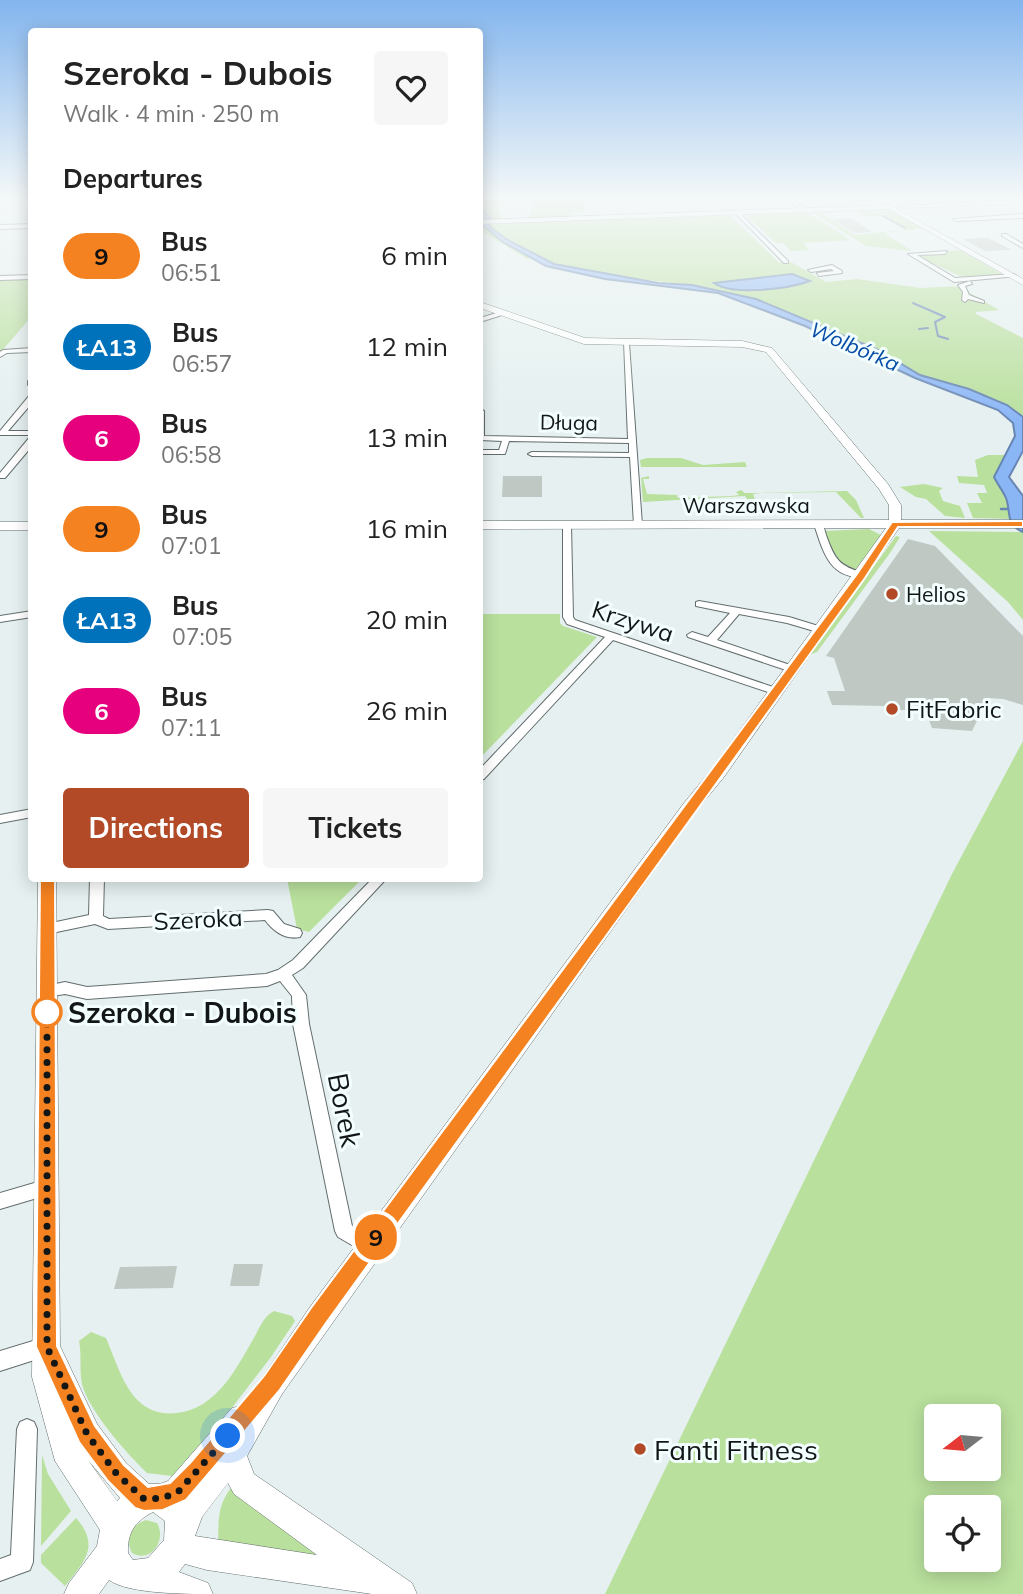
<!DOCTYPE html>
<html lang="en">
<head>
<meta charset="utf-8">
<style>
  :root { --surface:#fff; --page:#f6f6f6; --text:#222; --muted:#767676; --accent:#b24a28 }
  body { margin:0; font-family:Mulish,sans-serif; background:var(--page); color:var(--text); height:100vh; display:flex; flex-direction:column; font-size:26px; white-space:nowrap }
  * { box-sizing:border-box; margin:0 }
  p { font-size:23px; color:var(--muted) }
  .icon { flex:none; width:38px; height:38px; fill:none; stroke:currentColor; stroke-width:2; stroke-linecap:round; stroke-linejoin:round }
  .map { position:relative; flex:1; overflow:hidden }
  .details { position:absolute; left:28px; top:28px; width:455px; height:854px; display:flex; flex-direction:column; background:var(--surface); border-radius:7px; box-shadow:0 4px 18px #0003 }
  .details>* { flex:none }
  .badge { padding:0 14px; border-radius:23px; font-size:24px; line-height:46px }
  .needle { width:46px; rotate:254deg }
  .tools { position:absolute; left:924px; top:1404px; display:grid; gap:14px }
  .tools a { display:grid; place-items:center; width:77px; height:77px; border-radius:7px; background:var(--surface); box-shadow:0 4px 18px #0003; font-size:35px }
  .you { position:absolute; width:35px; height:35px; margin:-18px; border:5px solid #fff; border-radius:50%; background:#1a73e8; box-shadow:0 0 0 10px #1a73e833 }
  .map>.badge { position:absolute; translate:-50% -50%; box-shadow:0 0 0 4px #fff }
  h2 { padding:0 35px; font-size:26px; line-height:63px }
  .round { display:grid; place-items:center; flex:none; width:74px; height:74px; border-radius:7px; background:var(--page) }
  .overview { display:flex; align-items:center; justify-content:space-between; height:119px; padding:0 35px }
  h1 { font-size:33px; font-weight:700; line-height:52px }
  .action { display:flex; gap:14px; margin-top:auto; padding:14px 35px }
  .action a { flex:1; height:80px; border-radius:7px; background:var(--accent); color:#fff; font-size:28px; font-weight:700; line-height:80px; text-align:center }
  .action a+a { background:var(--page); color:var(--text) }
  ul { padding:0; list-style:none }
  li { display:flex; align-items:center; gap:21px; height:91px; padding:0 35px }
  li div { flex:1 }
  li b { display:block; font-size:26px }
  li em { font-style:normal }
  li .badge { min-width:77px; font-weight:700; text-align:center }
  .map>svg:first-child { display:block }
</style>
</head>
<body>
<div class="map">
<svg width="1023" height="1594" viewBox="0 0 1023 1594">
  <rect width="100%" height="100%" fill="#e6f0f0"/>
  <path fill="#b9e09d" fill-rule="evenodd" d="M 480,199 L 583,199 L 585,213 L 571,213 L 572,217 L 529,218 L 534,200 L 508,201 L 499,209 L 502,219 L 508,223 L 731,216 L 779,263 L 791,262 L 826,282 L 857,279 L 920,288 L 964,286 L 970,293 L 999,310 L 976,312 L 976,314 L 1023,338 L 1023,417 L 1014,409 L 998,401 L 920,375 L 766,303 L 693,285 L 610,276 L 555,265 L 538,257 L 527,259 L 480,230 Z
    M 884,209 L 895,210 L 923,228 L 884,233 L 912,251 L 866,246 L 812,212 L 848,210 L 823,214 L 855,235 L 905,230 L 883,216 L 865,217 L 857,211 Z
    M 799,212 L 807,212 L 850,240 L 803,243 L 809,250 L 791,251 L 783,243 L 776,243 L 745,214 Z
    M 960,250 L 1005,276 L 966,279 L 919,257 L 922,254 Z
    M 0,279 L 32,279 L 31,317 L 0,353 Z
    M 988,455 L 1007,455 C 988,485 1007,488 1011,519 L 973,518 L 967,503 L 982,503 L 977,493 L 987,493 L 984,485 L 959,483 L 957,476 L 978,477 L 975,460 Z
    M 647,458 L 681,458 L 703,465 L 745,462 L 747,467 L 641,467 L 640,460 Z
    M 649,476 L 649,479 L 643,479 L 647,494 L 677,495 L 678,498 L 731,496 L 739,495 L 736,492 L 741,490 L 745,493 L 847,491 L 856,500 L 864,518 L 861,518 L 836,492 L 761,493 L 753,494 L 755,499 L 747,499 L 745,496 L 643,502 L 641,478 Z
    M 924,484 L 943,488 L 939,491 L 943,501 L 960,506 L 965,518 L 945,516 L 926,499 L 916,497 L 900,487 Z
    M 869,529 L 881,535 L 858,570 L 854,571 L 836,561 L 824,531 Z
    M 929,531 L 1023,532 L 1023,620 L 1008,602 Z
    M 896,536 L 900,537 L 890,553 L 817,652 L 809,655 Z
    M 480,614 L 560,614 L 560,623 L 563,626 L 597,637 L 480,758 Z
    M 1023,741 L 1023,1594 L 605,1594 L 952,874 ZM 936,1416 L 989,1416 L 989,1468 L 936,1468 ZM 936,1507 L 989,1507 L 989,1559 L 936,1559 Z
    M 287,879 L 362,879 L 309,932 L 297,929 Z
    M 274,1311 L 292,1316 L 295,1321 L 271,1357 L 186,1467 L 172,1476 L 147,1473 C 128,1455 88,1410 82,1384 C 79,1370 82,1355 79,1341 L 91,1332 L 106,1338 C 121,1373 131,1418 177,1413 C 217,1409 237,1367 255,1336 C 260,1327 264,1316 274,1311 Z
    M 42,1455 L 48,1474 L 71,1511 L 41,1546 Z
    M 235,1483 L 324,1557 L 218,1542 C 219,1517 217,1504 235,1483 Z
    M 76,1518 C 101,1546 84,1562 65,1586 L 41,1563 L 41,1555 Z
    M 146,1520 L 157,1523 C 167,1540 151,1564 132,1553 C 125,1539 131,1525 146,1520 Z"/>
  <path fill="#8bb6f6" stroke="#6786b3" stroke-width="2" d="M 492,199 L 505,199 L 487,202 L 480,207 L 491,219 L 489,226 L 506,239 L 554,264 L 658,283 L 692,285 L 756,299 L 878,350 L 920,375 L 969,389 L 1007,405 L 1023,417 L 1023,451 L 1009,477 L 1023,496 L 1023,532 C 1005,525 1011,511 1006,498 C 1003,491 998,485 994,477 L 1015,436 L 1013,423 L 998,410 L 915,378 L 805,326 L 718,293 L 605,279 L 546,266 L 503,242 L 480,223 L 480,202 Z
    M 792,274 L 810,281 C 788,289 732,296 714,283 Z"/>
  <g fill="none" stroke-linecap="round" stroke-linejoin="round">
    <path stroke="#6786b3" stroke-width="2" d="M 883,216 L 894,222
      M 896,223 L 905,228
      M 913,303 L 945,317 L 935,322 L 938,336 L 948,339
      M 919,329 L 928,328"/>
    <path stroke="#6786b3" stroke-width="2.5" d="M 1001,509 L 1008,509"/>
  </g>
  <path fill="#bfc8c3" d="M 851,218 L 872,232 L 854,233 L 833,219 Z
    M 981,238 L 988,238 L 1012,250 L 985,251 L 963,239 Z
    M 503,476 L 542,476 L 542,497 L 502,497 Z
    M 908,539 L 935,546 L 1023,636 L 1023,705 L 1003,699 L 988,698 L 972,731 L 932,728 L 925,710 L 898,710 L 895,712 L 886,710 L 885,706 L 832,705 L 827,691 L 845,691 L 834,658 L 826,656 Z
    M 234,1264 L 263,1264 L 259,1286 L 230,1286 Z
    M 177,1266 L 173,1288 L 114,1289 L 120,1267 Z"/>
  <g fill="none" stroke-linecap="round" stroke-linejoin="round">
    <defs>
      <path id="street" d="M 787,199 L 793,199 L 807,210 L 803,211 Z
        M 967,199 L 978,199 L 993,203 L 991,204 Z
        M 733,211 L 737,211 L 788,261 L 788,263 L 784,263 Z
        M 1023,214 L 1023,218 L 956,221 L 953,219 Z
        M 32,224 L 32,228 L 0,229 L 0,225 Z
        M 1002,234 L 1006,234 L 1023,244 L 1023,248 L 1002,236 Z
        M 947,251 L 945,254 L 917,255 L 955,278 L 1014,274 L 1017,276 L 954,282 L 908,254 Z
        M 832,265 L 842,271 L 842,273 L 819,276 L 817,273 L 834,271 L 831,269 L 811,272 L 808,270 Z
        M 32,275 L 32,279 L 0,280 L 0,276 Z
        M 970,281 L 972,284 L 965,286 L 969,295 L 984,301 L 984,303 L 968,299 L 965,302 L 962,300 L 963,292 L 958,285 Z
        M 503,311 L 505,314 L 480,322 L 480,318 Z
        M 624,342 L 629,343 L 642,525 L 638,528 L 634,525 L 630,457 L 532,456 L 528,454 L 532,452 L 629,453 L 629,443 L 509,441 L 505,454 L 480,454 L 480,450 L 499,450 L 502,441 L 480,440 L 480,409 L 484,411 L 484,436 L 628,439 Z
        M 32,348 L 32,352 L 7,353 L 0,357 L 0,352 L 3,350 Z
        M 28,381 L 32,381 L 32,385 L 28,385 Z
        M 29,396 L 32,396 L 32,403 L 8,431 L 32,431 L 32,435 L 0,435 L 0,431 Z
        M 29,438 L 32,438 L 32,446 L 5,478 L 0,478 L 0,473 Z
        M 818,521 C 824,525 824,528 826,535 C 835,560 839,566 864,573 L 864,577 C 829,579 823,551 814,524 Z
        M 567,522 L 571,525 L 573,617 L 575,620 L 779,689 L 780,691 L 779,693 L 771,693 L 613,640 L 484,779 L 480,780 L 480,769 L 605,637 L 567,624 L 563,617 L 563,525 Z
        M 699,601 L 789,617 L 825,628 L 826,630 L 821,633 L 787,623 L 739,614 L 717,640 L 796,667 L 797,669 L 792,672 L 688,637 L 687,635 L 692,632 L 708,637 L 730,613 L 696,606 L 696,602 Z
        M 32,611 L 32,617 L 0,622 L 0,616 Z
        M 32,809 L 32,817 L 0,823 L 0,815 Z
        M 90,878 L 104,878 L 103,916 L 109,919 L 268,910 L 273,911 L 284,924 L 300,929 L 302,933 L 300,937 C 285,940 273,931 265,920 L 108,929 L 95,924 L 47,934 L 42,933 L 40,929 L 42,925 L 89,915 Z
        M 373,878 L 387,878 L 303,968 L 292,975 L 306,995 L 309,1024 L 352,1226 L 375,1240 L 378,1246 L 375,1252 L 369,1255 L 338,1237 L 335,1231 L 293,1024 L 292,996 L 280,981 L 267,986 L 87,999 L 65,994 L 47,997 L 42,995 L 40,991 L 42,987 L 65,982 L 87,987 L 266,974 L 278,970 L 293,960 Z
        M 48,1179 L 54,1181 L 57,1187 L 54,1193 L 0,1209 L 0,1193 Z
        M 46,1337 L 53,1340 L 56,1347 L 53,1354 L 0,1371 L 0,1351 Z
        M 27,1419 L 34,1422 L 37,1429 L 33,1562 L 30,1570 L 0,1581 L 0,1559 L 11,1555 L 17,1429 L 20,1422 Z"/>
      <path id="secondary" d="M 1023,200 L 1023,204 L 902,208 L 898,206 Z
        M 890,205 L 1023,279 L 1023,285 L 889,209 L 480,224 L 480,220 Z
        M 480,302 L 585,338 L 742,341 L 772,348 L 888,484 L 901,505 L 901,520 L 1023,520 L 1023,528 L 899,528 L 724,777 L 696,811 L 282,1394 L 247,1456 L 254,1474 L 412,1583 L 417,1594 L 372,1594 L 207,1570 L 185,1564 L 179,1572 L 208,1583 L 213,1594 C 186,1594 128,1594 109,1580 L 99,1594 L 64,1594 L 69,1583 L 97,1546 L 100,1530 L 55,1461 L 32,1377 L 38,878 L 56,878 L 60,1346 L 97,1424 L 126,1463 L 149,1484 L 160,1484 L 168,1481 L 232,1408 L 244,1405 L 310,1307 L 684,803 L 712,769 L 886,528 L 480,529 L 480,521 L 889,520 L 889,505 L 879,489 L 766,352 L 742,347 L 584,344 L 480,308 ZM 88,1460 L 120,1498 L 117,1501 ZM 228,1483 L 234,1494 L 317,1555 L 195,1536 L 202,1517 ZM 153,1512 L 165,1521 L 164,1540 L 148,1558 L 133,1560 L 128,1553 C 127,1533 135,1521 153,1512 Z
        M 0,522 L 32,522 L 32,530 L 0,530 Z"/>
    </defs>
    <use href="#street" stroke="#636d6d" stroke-width="2"/>
    <use href="#secondary" stroke="#636d6d" stroke-width="1"/>
    <use href="#street" fill="#fff" fill-rule="evenodd"/>
    <use href="#secondary" fill="#fff" fill-rule="evenodd"/>
  </g>
  <linearGradient id="sky" x2="0" y2="1"><stop stop-color="#83b5ee"/><stop offset="0.47" stop-color="#f4f8f8"/><stop offset="1" stop-color="#f4f8f8" stop-opacity="0"/></linearGradient>
  <rect width="1023" height="422" fill="url(#sky)"/>
  <path fill="#f58220" stroke="#fff" stroke-width="2" d="M 892,522 L 1023,521 L 1023,527 L 898,527 L 865,578 L 326,1323 L 279,1391 L 186,1500 L 163,1510 L 144,1511 L 135,1508 L 108,1481 L 79,1442 L 36,1347 L 40,878 L 42,875 L 47,873 L 55,878 L 57,1346 L 95,1426 L 124,1465 L 148,1487 L 170,1483 L 190,1463 L 264,1376 L 311,1308 L 857,574 Z"/>
  <g fill="none" stroke-linecap="round" stroke-linejoin="round">
    <path stroke="#121616" stroke-width="7" stroke-dasharray="0 12.6" d="M 47,1012 L 47,1347 L 87,1434 L 116,1473 L 144,1499 L 163,1498 L 178,1492 L 228,1436"/>
  </g>
  <g fill="#b24a28" stroke="#f3fefe" stroke-width="2.5">
    <circle cx="892" cy="594" r="7"/>
    <circle cx="892" cy="709" r="7"/>
    <circle cx="640" cy="1449" r="7"/>
  </g>
  <circle fill="#fff" stroke="#f58220" stroke-width="3.5" cx="47" cy="1012" r="14"/>
  <g text-anchor="middle" dominant-baseline="central" stroke-width="6" stroke-linejoin="round" paint-order="stroke">
    <g font-size="21" font-style="italic" fill="#074da7" stroke="#f3fefe">
      <text transform="translate(855 346) rotate(23)">Wolbórka</text>
    </g>
    <g font-size="21" fill="#121616" stroke="#f3fefe">
      <text transform="translate(569 422) rotate(1)">Długa</text>
      <text x="746" y="505">Warszawska</text>
    </g>
    <g font-size="21" fill="#121616" stroke="#f3fefe" text-anchor="start">
      <text x="906" y="594">Helios</text>
    </g>
    <g font-size="24" fill="#121616" stroke="#f3fefe">
      <text transform="translate(633 621) rotate(18)">Krzywa</text>
      <text transform="translate(198 919) rotate(-3)">Szeroka</text>
    </g>
    <g font-size="24" fill="#121616" stroke="#f3fefe" text-anchor="start">
      <text x="906" y="709">FitFabric</text>
    </g>
    <g font-size="28" font-weight="bold" fill="#121616" stroke="#f3fefe" text-anchor="start">
      <text x="68" y="1012">Szeroka - Dubois</text>
    </g>
    <g font-size="28" fill="#121616" stroke="#f3fefe">
      <text transform="translate(345 1110) rotate(79)">Borek</text>
    </g>
    <g font-size="28" fill="#121616" stroke="#f3fefe" text-anchor="start">
      <text x="654" y="1449">Fanti Fitness</text>
    </g>
  </g>
</svg>
<div class="tools">
<a><svg class="needle" viewBox="-14 -14 28 28"><path d="M0-13l5 13h-10z" fill="#e53935"/><path d="M0 13l5-13h-10z" fill="#767676"/></svg></a>
<a><svg class="icon" aria-label="locate" viewBox="0 0 24 24"><circle cx="12" cy="12" r="6"/><path d="M12 2v4M12 18v4M2 12h4M18 12h4"/></svg></a>
</div>
<div class="you" style="left:228px;top:1436px"></div>
<b class="badge" style="left:376px;top:1237px;background:#f58220;color:#111">9</b>
<section class="details">
<div class="overview"><div><h1>Szeroka - Dubois</h1><p>Walk · 4 min · 250 m</p></div><a class="round"><svg class="icon" aria-label="heart" viewBox="0 0 24 24"><path d="M12 20l-8-8c-3-5 5-10 8-4 3-6 11-1 8 4z"/></svg></a></div>
<h2>Departures</h2>
<ul>
<li><span class="badge" style="background:#f58220;color:#111">9</span><div><b>Bus</b><p>06:51</p></div><em>6 min</em></li>
<li><span class="badge" style="background:#0072bc;color:#fff">ŁA13</span><div><b>Bus</b><p>06:57</p></div><em>12 min</em></li>
<li><span class="badge" style="background:#e6007e;color:#fff">6</span><div><b>Bus</b><p>06:58</p></div><em>13 min</em></li>
<li><span class="badge" style="background:#f58220;color:#111">9</span><div><b>Bus</b><p>07:01</p></div><em>16 min</em></li>
<li><span class="badge" style="background:#0072bc;color:#fff">ŁA13</span><div><b>Bus</b><p>07:05</p></div><em>20 min</em></li>
<li><span class="badge" style="background:#e6007e;color:#fff">6</span><div><b>Bus</b><p>07:11</p></div><em>26 min</em></li>
</ul>
<div class="action"><a>Directions</a><a>Tickets</a></div>
</section>
</div>
</body>
</html>
